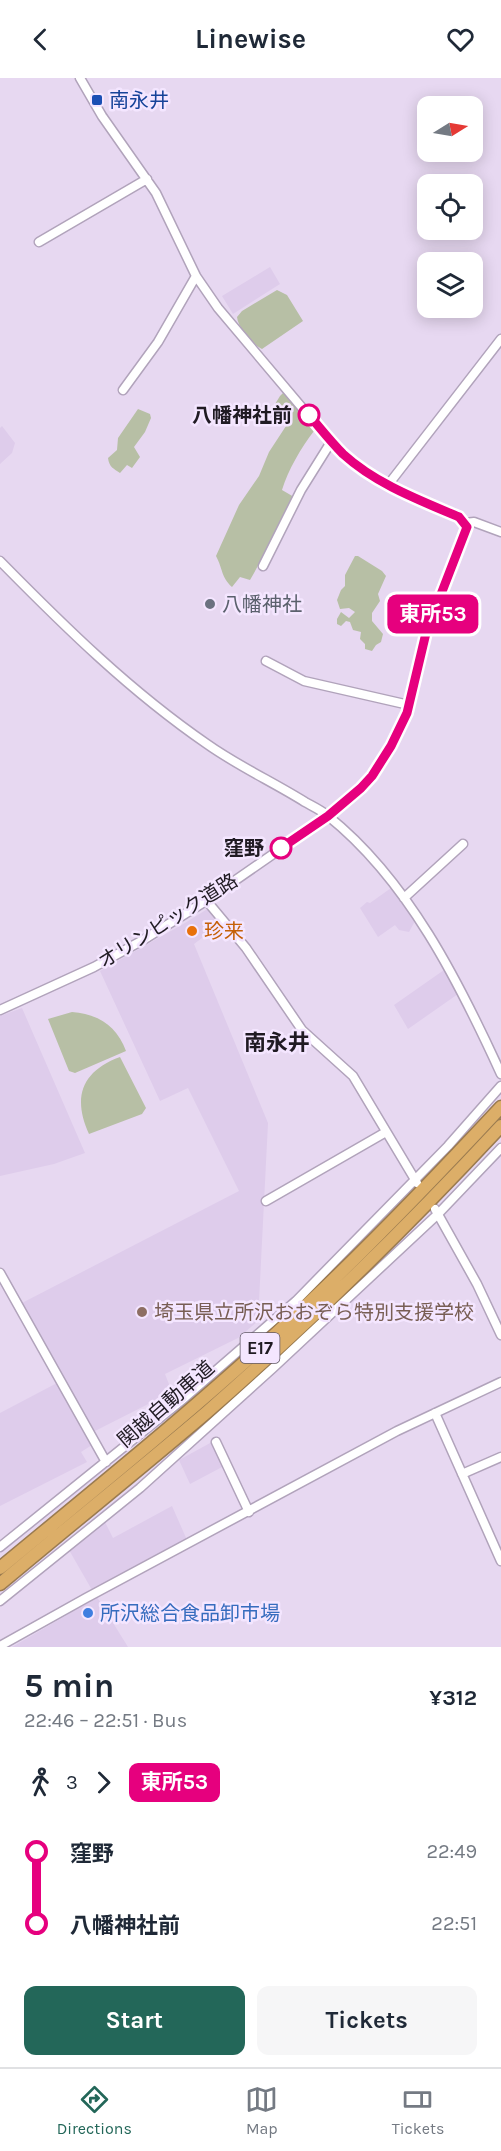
<!DOCTYPE html>
<html lang="en">
<head>
<meta charset="utf-8">
<style>
  :root { --surface:#fff; --page:#f6f6f7; --text:#1f2937; --muted:#747a83; --line:#e0e1e3; --accent:#236759 }
  body { margin:0; font-family:Karla,"Noto Sans JP",sans-serif; background:var(--page); color:var(--text); height:100vh; display:flex; flex-direction:column; font-size:22px; white-space:nowrap }
  * { box-sizing:border-box; margin:0 }
  p { font-size:20px; color:var(--muted) }
  .icon { flex:none; width:33px; height:33px; fill:none; stroke:currentColor; stroke-width:2; stroke-linecap:round; stroke-linejoin:round }
  .map { position:relative; height:1569px; overflow:hidden }
  .panel { display:flex; flex-direction:column; background:var(--surface); flex:1 }
  .panel>* { flex:none }
  .badge { padding:0 12px; border-radius:9px; font-size:21px; line-height:39px }
  .needle { width:39px; rotate:79deg }
  .controls { position:absolute; left:417px; top:18px; display:grid; gap:12px }
  .controls a { display:grid; place-items:center; width:66px; height:66px; border-radius:12px; background:var(--surface); box-shadow:0 3px 15px #0003; font-size:30px }
  .map>.badge { position:absolute; translate:-50% -50%; box-shadow:0 0 0 3px #fff }
  .legs { display:flex; align-items:center; gap:9px; height:66px; padding:0 24px; font-size:20px }
  .legs p { margin-inline-start:auto }
  .head { display:flex; align-items:center; justify-content:space-between; height:102px; padding:0 24px }
  h1 { font-size:33px; font-weight:700; line-height:45px }
  .action { display:flex; gap:12px; margin-top:auto; padding:12px 24px }
  .action a { flex:1; height:69px; border-radius:12px; background:var(--accent); color:#fff; font-size:24px; font-weight:700; line-height:69px; text-align:center }
  .action a+a { background:var(--page); color:var(--text) }
  ul { padding:0 24px; list-style:none }
  li { display:flex; align-items:center; gap:21px; height:72px; font-size:22px }
  li i { display:grid; place-items:center; width:9px; height:100%; margin:0 8px; background:currentColor }
  li i::after { content:''; width:15px; height:15px; margin:-8px; border:4px solid; border-radius:50%; background:var(--surface) }
  li p { margin-inline-start:auto }
  li:first-child i { background:linear-gradient(#0000 50%,currentColor 0) }
  li:last-child i { background:linear-gradient(currentColor 50%,#0000 0) }
  header { display:flex; justify-content:space-between; align-items:center; height:78px; padding:0 24px; background:var(--surface); font-size:27px; font-weight:700 }
  .dock { display:flex; justify-content:space-around; align-items:center; height:84px; border-top:2px solid var(--line); background:var(--surface); font-size:16px; color:var(--muted) }
  .dock a { display:grid; justify-items:center; gap:3px }
  .dock .selected { color:var(--accent) }
  .map>svg:first-child { display:block }
</style>
</head>
<body>
<header><svg class="icon" aria-label="back" viewBox="0 0 24 24"><path d="M15 5l-7 7 7 7"/></svg>Linewise<svg class="icon" aria-label="heart" viewBox="0 0 24 24"><path d="M12 20l-8-8c-3-5 5-10 8-4 3-6 11-1 8 4z"/></svg></header>
<div class="map">
<svg width="501" height="1569" viewBox="0 0 501 1569">
  <rect width="100%" height="100%" fill="#e7d8f1"/>
  <path fill="#decceb" d="M 270,189 L 280,206 L 233,236 L 222,218 Z
    M 2,348 L 15,365 L 12,375 L 0,386 L 0,350 Z
    M 391,810 L 415,843 L 409,854 L 399,852 L 395,847 L 378,859 L 360,830 L 367,824 L 370,825 Z
    M 209,830 L 222,845 L 194,866 L 268,1045 L 258,1243 L 238,1260 L 165,1296 L 172,1314 L 93,1354 L 20,1226 L 239,1113 L 188,1010 L 160,1023 L 100,893 L 185,845 Z
    M 444,892 L 458,916 L 408,951 L 394,927 Z
    M 22,930 L 85,1075 L 54,1086 L 0,1098 L 0,938 Z
    M 57,1305 L 92,1367 L 81,1374 L 87,1384 L 0,1428 L 0,1335 Z
    M 212,1364 L 224,1388 L 190,1406 L 179,1382 Z
    M 172,1428 L 187,1462 L 92,1512 L 69,1472 L 104,1442 L 113,1460 Z
    M 97,1519 L 128,1569 L 12,1569 L 43,1551 Z"/>
  <path fill="#b7bfa5" d="M 277,212 L 287,217 L 303,243 L 262,271 C 253,267 238,250 237,239 L 242,233 Z
    M 284,314 L 310,345 L 314,353 C 301,370 288,392 282,412 L 294,419 C 278,446 266,475 250,502 L 240,499 L 232,509 C 221,499 223,491 216,478 L 239,427 L 259,398 L 269,374 L 286,348 L 276,343 L 269,336 L 280,318 Z
    M 138,331 L 150,336 L 151,340 L 145,354 L 134,369 L 140,379 L 132,390 L 127,387 L 120,395 C 114,391 109,389 108,380 L 117,372 L 118,360 Z
    M 355,478 L 358,478 L 382,493 L 386,498 L 378,516 L 380,523 L 372,535 L 372,543 L 383,556 L 381,564 L 376,567 L 372,573 L 365,571 L 365,566 L 360,561 L 361,554 L 353,552 L 350,544 L 346,543 L 341,548 L 337,546 L 337,541 L 341,534 L 349,540 L 355,534 L 349,530 L 340,531 L 337,522 L 341,512 L 345,508 L 345,497 Z
    M 72,934 C 98,936 117,948 126,973 L 75,995 L 69,993 L 48,941 Z
    M 120,979 L 146,1030 L 142,1036 L 89,1056 C 72,1019 82,993 120,979 Z"/>
  <g fill="none" stroke-linecap="round" stroke-linejoin="round">
    <defs>
      <path id="minor" d="M 39,164 L 147,101
        M 123,312 L 158,264 L 196,198
        M 388,407 L 501,261
        M 465,445 L 474,444 L 501,454
        M 0,483 C 65,549 130,613 207,666 C 238,688 273,704 305,724 C 312,728 321,732 328,738 C 408,802 459,904 501,996
        M 263,488 L 301,412 L 331,364
        M 266,583 L 304,603 L 409,627
        M 404,820 L 463,766
        M 206,822 L 246,870 L 302,952 L 353,998 L 417,1105
        M 0,932 L 94,889 L 143,862 L 204,824 L 328,738 L 361,710 L 381,685 L 407,635 L 426,555 L 467,449 C 462,437 448,434 437,429 C 398,414 360,394 331,364 L 218,230 L 196,198 L 156,115 L 102,38 L 80,0
        M 266,1123 L 386,1054
        M 435,1131 L 477,1206 L 501,1257
        M 0,1195 L 106,1384
        M 435,1335 L 501,1483
        M 216,1364 L 249,1434
        M 462,1396 L 501,1379
        M 0,1469 L 182,1322 L 296,1223 L 448,1068 L 501,1008
        M 0,1523 L 140,1410 L 273,1290 L 438,1136 L 501,1070
        M 0,1568 L 86,1520 L 397,1353 L 501,1304"/>
      <path id="highway" d="M 0,1490 C 99,1408 200,1327 294,1239 C 366,1172 434,1101 501,1029
        M 0,1506 C 69,1448 139,1392 207,1334 C 310,1244 408,1148 501,1048"/>
    </defs>
    <use href="#minor" stroke="#b1a3bb" stroke-width="11"/>
    <use href="#highway" stroke="#9a7b50" stroke-width="15"/>
    <use href="#minor" stroke="#fff" stroke-width="8"/>
    <use href="#highway" stroke="#dcae68" stroke-width="12"/>
  </g>
  <g fill="none" stroke-linecap="round" stroke-linejoin="round">
    <defs>
      <path id="line-1" d="M 281,770 L 328,738 L 361,710 L 372,698 L 391,668 L 407,635 L 426,555 L 467,449 L 459,439 C 419,422 376,406 343,376 C 331,364 320,350 309,337"/>
    </defs>
    <use href="#line-1" stroke="#fff" stroke-width="14"/>
    <use href="#line-1" stroke="#e6007e" stroke-width="9"/>
  </g>
  <rect fill="#1a4fb4" stroke="#f4e6ff" stroke-width="2" x="91" y="16" width="12" height="12" rx="3"/>
  <g fill="#fff" stroke="#e6007e" stroke-width="3">
    <circle cx="309" cy="337" r="10"/>
    <circle cx="281" cy="770" r="10"/>
  </g>
  <circle fill="#6b7280" stroke="#f4e6ff" stroke-width="2" cx="210" cy="526" r="6"/>
  <circle fill="#e8710a" stroke="#f4e6ff" stroke-width="2" cx="192" cy="853" r="6"/>
  <circle fill="#8d6e63" stroke="#f4e6ff" stroke-width="2" cx="142" cy="1234" r="6"/>
  <circle fill="#3f7fe0" stroke="#f4e6ff" stroke-width="2" cx="88" cy="1535" r="6"/>
  <g text-anchor="middle" dominant-baseline="central" stroke-width="5" stroke-linejoin="round" paint-order="stroke">
    <rect fill="#f4e6ff" stroke="#605865" stroke-width="1.5" x="240.5" y="1255" width="39" height="30" rx="4.5"/>
    <g font-size="18" font-weight="bold" fill="#201b23">
      <text x="260" y="1270">E17</text>
    </g>
    <g font-size="20" fill="#164399" stroke="#f4e6ff" text-anchor="start">
      <text x="109" y="22">南永井</text>
    </g>
    <g font-size="20" font-weight="bold" fill="#201b23" stroke="#f4e6ff" text-anchor="end">
      <text x="292" y="337">八幡神社前</text>
      <text x="264" y="770">窪野</text>
    </g>
    <g font-size="20" fill="#5b616d" stroke="#f4e6ff" text-anchor="start">
      <text x="222" y="526">八幡神社</text>
    </g>
    <g font-size="20" fill="#201b23" stroke="#f4e6ff">
      <text transform="translate(168 843) rotate(-32)">オリンピック道路</text>
      <text transform="translate(166 1326) rotate(-41)">関越自動車道</text>
    </g>
    <g font-size="20" fill="#c56008" stroke="#f4e6ff" text-anchor="start">
      <text x="204" y="853">珍来</text>
    </g>
    <g font-size="20" fill="#785e54" stroke="#f4e6ff" text-anchor="start">
      <text x="154" y="1234">埼玉県立所沢おおぞら特別支援学校</text>
    </g>
    <g font-size="20" fill="#366cbe" stroke="#f4e6ff" text-anchor="start">
      <text x="100" y="1535">所沢総合食品卸市場</text>
    </g>
    <g font-size="22" font-weight="bold" fill="#201b23" stroke="#f4e6ff">
      <text x="277" y="965">南永井</text>
    </g>
  </g>
</svg>
<div class="controls">
<a><svg class="needle" viewBox="-14 -14 28 28"><path d="M0-13l5 13h-10z" fill="#e53935"/><path d="M0 13l5-13h-10z" fill="#747a83"/></svg></a>
<a><svg class="icon" aria-label="locate" viewBox="0 0 24 24"><circle cx="12" cy="12" r="6"/><path d="M12 2v4M12 18v4M2 12h4M18 12h4"/></svg></a>
<a><svg class="icon" aria-label="layers" viewBox="0 0 24 24"><path d="M12 4l9 5-9 5-9-5zM3 14l9 5 9-5"/></svg></a>
</div>
<b class="badge" style="left:433px;top:536px;background:#e6007e;color:#fff">東所53</b>
</div>
<section class="panel">
<div class="head"><div><h1>5 min</h1><p>22:46 – 22:51 · Bus</p></div><b>¥312</b></div>
<div class="legs"><svg class="icon" aria-label="walk" viewBox="0 0 24 24"><circle cx="13" cy="4" r="2"/><path d="M13 8l-2 6 4 7M11 14l-3 7M7 12l3-4h3l4 4"/></svg>3<svg class="icon" aria-label="forward" viewBox="0 0 24 24"><path d="M9 5l7 7-7 7"/></svg><b class="badge" style="background:#e6007e;color:#fff">東所53</b></div>
<ul>
<li><i style="color:#e6007e"></i><b>窪野</b><p>22:49</p></li>
<li><i style="color:#e6007e"></i><b>八幡神社前</b><p>22:51</p></li>
</ul>
<div class="action"><a>Start</a><a>Tickets</a></div>
</section>
<nav class="dock">
<a class="selected"><svg class="icon" aria-label="directions" viewBox="0 0 24 24"><path d="M12 3l9 9-9 9-9-9zM9 14v-3h6M13 9l2 2-2 2"/></svg>Directions</a>
<a><svg class="icon" aria-label="map" viewBox="0 0 24 24"><path d="M3 6l6-2 6 2 6-2v14l-6 2-6-2-6 2zM9 4v14M15 6v14"/></svg>Map</a>
<a><svg class="icon" aria-label="tickets" viewBox="0 0 24 24"><path d="M3 7h18v10H3zM15 7v10"/></svg>Tickets</a>
</nav>
</body>
</html>
